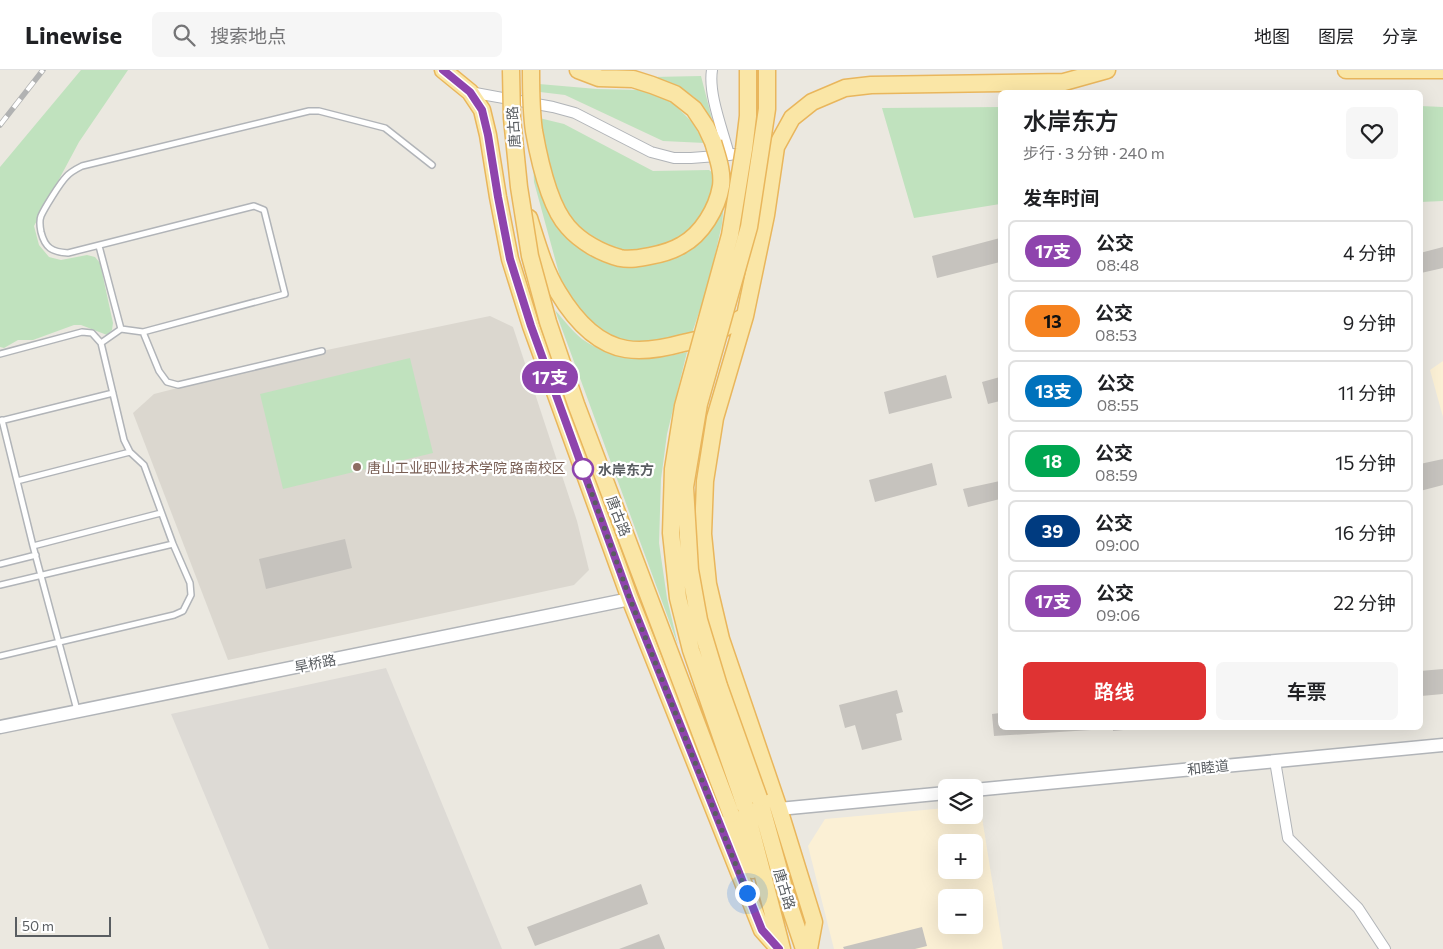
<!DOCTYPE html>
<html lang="zh">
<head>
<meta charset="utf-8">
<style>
  :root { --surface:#fff; --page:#f6f6f6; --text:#202124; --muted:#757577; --line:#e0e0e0; --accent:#df3333 }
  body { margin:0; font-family:Commissioner,"Noto Sans SC",sans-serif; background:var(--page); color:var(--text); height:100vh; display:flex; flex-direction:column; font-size:19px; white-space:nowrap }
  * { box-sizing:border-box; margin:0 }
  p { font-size:16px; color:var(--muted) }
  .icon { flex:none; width:28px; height:28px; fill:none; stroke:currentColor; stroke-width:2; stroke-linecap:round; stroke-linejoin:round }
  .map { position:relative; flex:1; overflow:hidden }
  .drawer { position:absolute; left:998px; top:20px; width:425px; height:640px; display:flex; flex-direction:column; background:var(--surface); border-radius:8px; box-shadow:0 5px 20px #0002 }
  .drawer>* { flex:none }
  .badge { padding:0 10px; border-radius:16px; font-size:18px; line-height:32px }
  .buttons { position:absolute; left:938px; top:709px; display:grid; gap:10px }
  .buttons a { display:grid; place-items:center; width:45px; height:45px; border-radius:8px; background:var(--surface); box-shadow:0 5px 20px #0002; font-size:25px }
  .scale { position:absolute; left:15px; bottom:12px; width:96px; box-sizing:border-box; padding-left:5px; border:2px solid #595d61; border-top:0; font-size:14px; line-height:18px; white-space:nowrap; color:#595d61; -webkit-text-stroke:4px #fff; paint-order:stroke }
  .you { position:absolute; width:25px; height:25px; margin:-12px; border:4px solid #fff; border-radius:50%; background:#1a73e8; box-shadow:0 0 0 8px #1a73e833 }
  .map>.badge { position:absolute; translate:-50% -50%; box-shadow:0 0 0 2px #fff }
  h2 { padding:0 25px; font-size:19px; line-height:45px }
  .round { display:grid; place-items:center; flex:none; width:52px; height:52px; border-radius:8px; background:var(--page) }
  .overview { display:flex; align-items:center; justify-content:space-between; height:85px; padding:0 25px }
  h1 { font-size:24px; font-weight:600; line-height:38px }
  .cta { display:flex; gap:10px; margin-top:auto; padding:10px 25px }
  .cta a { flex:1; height:58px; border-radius:8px; background:var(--accent); color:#fff; font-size:20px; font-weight:600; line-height:58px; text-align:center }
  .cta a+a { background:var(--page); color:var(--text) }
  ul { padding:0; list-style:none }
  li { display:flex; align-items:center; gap:15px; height:62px; margin:0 10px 8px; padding:0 15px; border:2px solid var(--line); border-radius:8px }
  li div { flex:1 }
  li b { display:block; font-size:19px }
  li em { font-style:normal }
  li .badge { min-width:55px; font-weight:700; text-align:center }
  header { display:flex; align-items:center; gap:30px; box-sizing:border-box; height:70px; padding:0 25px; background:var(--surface); border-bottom:1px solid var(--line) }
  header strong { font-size:24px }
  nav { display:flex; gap:28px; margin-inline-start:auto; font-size:18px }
  .search { width:350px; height:45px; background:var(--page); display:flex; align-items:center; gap:12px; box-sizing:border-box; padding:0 18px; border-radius:8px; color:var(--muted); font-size:19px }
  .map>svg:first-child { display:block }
</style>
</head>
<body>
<header>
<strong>Linewise</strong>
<div class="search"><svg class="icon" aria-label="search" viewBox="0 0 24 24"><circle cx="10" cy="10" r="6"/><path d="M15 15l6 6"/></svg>搜索地点</div>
<nav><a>地图</a><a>图层</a><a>分享</a></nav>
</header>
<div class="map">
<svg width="1443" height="879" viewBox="0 0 1443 879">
  <rect width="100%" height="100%" fill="#ebe8e0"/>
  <path fill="#fbf0d5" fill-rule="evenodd" d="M 1443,291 L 1443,347 L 1430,300 Z
    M 980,735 L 1003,879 L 834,879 L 808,776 L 825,749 L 946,738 L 946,745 L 974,745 L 974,736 ZM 946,772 L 974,772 L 974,800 L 946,800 ZM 946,828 L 974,828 L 974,855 L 946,855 Z"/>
  <path fill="#dddad5" d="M 386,598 L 502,879 L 269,879 L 171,644 Z"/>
  <path fill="#dbd7cf" d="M 490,246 L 513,257 L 577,451 L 589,500 L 574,515 L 228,590 L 133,343 L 154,324 L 322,281 Z"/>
  <path fill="#c0e2be" d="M 81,0 L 128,0 L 79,72 L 34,156 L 39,175 L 49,187 L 61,190 L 87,185 L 95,187 L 100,193 L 113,253 L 112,260 L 107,265 L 81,255 L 74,255 L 33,270 L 18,270 L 4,278 L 0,277 L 0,97 Z
    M 701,6 L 712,49 L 694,27 L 679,17 L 652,7 Z
    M 539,14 L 597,19 L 641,20 L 667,27 L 691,51 L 705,73 L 663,71 L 565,25 L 540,22 Z
    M 1420,36 L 1443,37 L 1443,131 L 1420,132 Z
    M 1000,37 L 1000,134 L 914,148 L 882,38 Z
    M 531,46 L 564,54 L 653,101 L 709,100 L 726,113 L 722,154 L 708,216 L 691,266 L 648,273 L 613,270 L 594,261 L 568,225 L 560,207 L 534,112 Z
    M 555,240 C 564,250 572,261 582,269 C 602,284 636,291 660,287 C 669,286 678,284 687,282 L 667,364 L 661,409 L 659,473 L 667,528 L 678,575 Z
    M 410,288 L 433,383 L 283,419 L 260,324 Z"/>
  <path fill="#c6c3be" d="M 1000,168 L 1000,192 L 937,208 L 932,186 Z
    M 1443,177 L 1443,198 L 1421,203 L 1420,183 Z
    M 946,305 L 952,328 L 889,344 L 884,322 Z
    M 1000,307 L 1000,331 L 988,334 L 982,312 Z
    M 1443,389 L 1443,415 L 1420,421 L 1420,394 Z
    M 932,393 L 937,415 L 875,432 L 869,410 Z
    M 1000,411 L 1000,429 L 968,437 L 963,419 Z
    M 345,469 L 352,498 L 266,519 L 259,489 Z
    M 1443,599 L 1443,624 L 1421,626 L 1420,601 Z
    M 897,620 L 903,642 L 896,644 L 902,670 L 862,680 L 855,655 L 845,658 L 839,635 Z
    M 1000,643 L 1000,658 L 1091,658 L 1091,660 L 994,666 L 992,644 Z
    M 1113,658 L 1134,658 L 1134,659 L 1113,661 Z
    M 641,814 L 648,834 L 535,876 L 527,857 Z
    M 922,857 L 927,876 L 915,879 L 844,879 L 843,877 Z
    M 659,864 L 665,879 L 619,879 Z"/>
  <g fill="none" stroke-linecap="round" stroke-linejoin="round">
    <defs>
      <path id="service" d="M 121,259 L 143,262 L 159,301 L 167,312 L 178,315 L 322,281
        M 143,262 L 285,224 L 264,140 L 254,136 L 68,183 C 52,182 45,178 41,162 C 40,157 39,151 41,146 C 44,139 60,113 66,107 C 70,102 76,99 82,96 L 309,41 L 319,41 L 385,58 L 432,95
        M 0,284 L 82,262 L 92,263 L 101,273
        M 2,350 L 33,476 L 77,640
        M 0,351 L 113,323
        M 17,411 L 130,382
        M 33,476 L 161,443
        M 0,494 L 36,485
        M 0,515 L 173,474
        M 0,586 L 174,545 L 183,541 L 191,525 L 190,513 L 173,474 L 144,395 L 130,382 L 124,370 L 101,273 L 121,259 L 99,176"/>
      <path id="minor" d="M 712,0 C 708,24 723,61 729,85
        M 470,22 L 553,37 L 575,43 L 651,82 L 674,88 L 691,88 L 729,85 L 766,79
        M 1275,691 L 1288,768 L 1358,838 L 1385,879"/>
      <path id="tertiary" d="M 0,657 L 630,529
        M 974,720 L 1443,675
        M 779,739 L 946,723"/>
      <path id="primary" d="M 443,0 L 470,22 L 482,40 L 488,65 L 498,127 L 510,189 L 531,256 L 630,529 L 762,860 L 779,879
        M 578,0 L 599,8 L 633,9 L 652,15 L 675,24 L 694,39 L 706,57 L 713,72
        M 1346,0 L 1443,0
        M 529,148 C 537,173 544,199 558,222 C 573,247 596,274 626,279 C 644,282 665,278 683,273 C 692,271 703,269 712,265 C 723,259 734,252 745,246
        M 759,728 L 786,825 L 804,879
        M 745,736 L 782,879
        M 731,744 L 752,800
        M 809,879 L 814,852 L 779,739 L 721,569 L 708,514 L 703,464 L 705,411 L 715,348 L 745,246 L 766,145 L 776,77 L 792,48 L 812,32 L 845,18 L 871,15 L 1064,12 L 1107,0"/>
    </defs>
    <use href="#service" stroke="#b1b4b8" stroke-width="8"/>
    <use href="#minor" stroke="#b1b4b8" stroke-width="12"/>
    <use href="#tertiary" stroke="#b1b4b8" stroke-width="15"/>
    <use href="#primary" stroke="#e9b65c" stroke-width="19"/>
    <use href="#service" stroke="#fff" stroke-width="5"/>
    <use href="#minor" stroke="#fff" stroke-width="10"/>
    <use href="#tertiary" stroke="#fff" stroke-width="12"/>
    <use href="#primary" stroke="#fae6a6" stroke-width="16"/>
    <defs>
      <path id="rail" d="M 0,55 L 43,0"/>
    </defs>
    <use href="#rail" stroke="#b1b2b2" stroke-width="5.5"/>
    <use href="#rail" stroke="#fff" stroke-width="4" stroke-dasharray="11" stroke-linecap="butt"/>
    <defs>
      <path id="primary-bridge" d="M 511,0 L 512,48 L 519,117 L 530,186 L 548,252 L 576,334 L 731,744
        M 531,0 C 531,20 531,41 534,61 C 539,89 549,136 568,157 C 581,172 601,183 620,188 C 630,190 640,188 650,186 C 661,184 672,181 682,175 C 702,164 717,139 721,116 C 723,101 717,86 713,72
        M 759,728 L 719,616 L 699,550 L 690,500 L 685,417 L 699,334 L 749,157 L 767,39 L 767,0
        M 745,736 L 691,580 L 678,528 L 671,463 L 673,399 L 683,336 L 730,165 L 744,79 L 748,46 L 748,0"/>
    </defs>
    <use href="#primary-bridge" stroke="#e9b65c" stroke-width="19" stroke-linecap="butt"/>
    <use href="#primary-bridge" stroke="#fae6a6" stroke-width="16"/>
  </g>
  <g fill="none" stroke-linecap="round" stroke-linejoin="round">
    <defs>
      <path id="line" d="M 443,0 L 470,22 L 482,40 L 488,65 L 498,127 L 510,189 L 531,256 L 630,529 L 762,860 L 779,879"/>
    </defs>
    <use href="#line" stroke="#fff" stroke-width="11"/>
    <use href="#line" stroke="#8e44ad" stroke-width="8"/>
    <path stroke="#595d61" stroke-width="5" stroke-dasharray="0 9" d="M 583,399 L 630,529 L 747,823"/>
  </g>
  <circle fill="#8d6e63" stroke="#fff" stroke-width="2" cx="357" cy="397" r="5"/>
  <circle fill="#fff" stroke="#8e44ad" stroke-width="2.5" cx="583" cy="399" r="10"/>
  <g text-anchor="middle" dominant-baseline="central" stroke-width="4.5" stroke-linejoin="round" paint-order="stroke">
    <g font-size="14" fill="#595d61" stroke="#fff">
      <text transform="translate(513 57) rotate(-94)">唐古路</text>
      <text transform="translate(619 446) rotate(69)">唐古路</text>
      <text transform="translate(315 593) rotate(-11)">旱桥路</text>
      <text transform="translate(1208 697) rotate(-6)">和睦道</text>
      <text transform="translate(785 819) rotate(73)">唐古路</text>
    </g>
    <g font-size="14" fill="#785e54" stroke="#fff" text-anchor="start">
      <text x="367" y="397">唐山工业职业技术学院 路南校区</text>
    </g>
    <g font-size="14" font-weight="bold" fill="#595d61" stroke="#fff" text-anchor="start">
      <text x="598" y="399">水岸东方</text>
    </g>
  </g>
</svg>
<div class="buttons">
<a><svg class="icon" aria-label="layers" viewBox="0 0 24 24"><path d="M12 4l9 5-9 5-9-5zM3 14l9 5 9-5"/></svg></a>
<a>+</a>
<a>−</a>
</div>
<div class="scale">50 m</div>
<div class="you" style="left:747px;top:823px"></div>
<b class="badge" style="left:550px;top:307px;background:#8e44ad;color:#fff">17支</b>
<section class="drawer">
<div class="overview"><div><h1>水岸东方</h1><p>步行 · 3 分钟 · 240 m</p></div><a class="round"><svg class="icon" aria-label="heart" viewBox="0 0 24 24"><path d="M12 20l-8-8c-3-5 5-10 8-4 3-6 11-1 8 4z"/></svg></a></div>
<h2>发车时间</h2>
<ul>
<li><span class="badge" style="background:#8e44ad;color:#fff">17支</span><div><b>公交</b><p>08:48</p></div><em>4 分钟</em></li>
<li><span class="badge" style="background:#f58220;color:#111">13</span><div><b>公交</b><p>08:53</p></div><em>9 分钟</em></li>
<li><span class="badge" style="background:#0072bc;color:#fff">13支</span><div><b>公交</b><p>08:55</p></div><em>11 分钟</em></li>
<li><span class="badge" style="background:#00a651;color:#fff">18</span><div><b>公交</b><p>08:59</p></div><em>15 分钟</em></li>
<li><span class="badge" style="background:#003b80;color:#fff">39</span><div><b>公交</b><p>09:00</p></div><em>16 分钟</em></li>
<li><span class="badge" style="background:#8e44ad;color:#fff">17支</span><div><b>公交</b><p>09:06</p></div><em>22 分钟</em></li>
</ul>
<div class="cta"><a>路线</a><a>车票</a></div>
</section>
</div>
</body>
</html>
